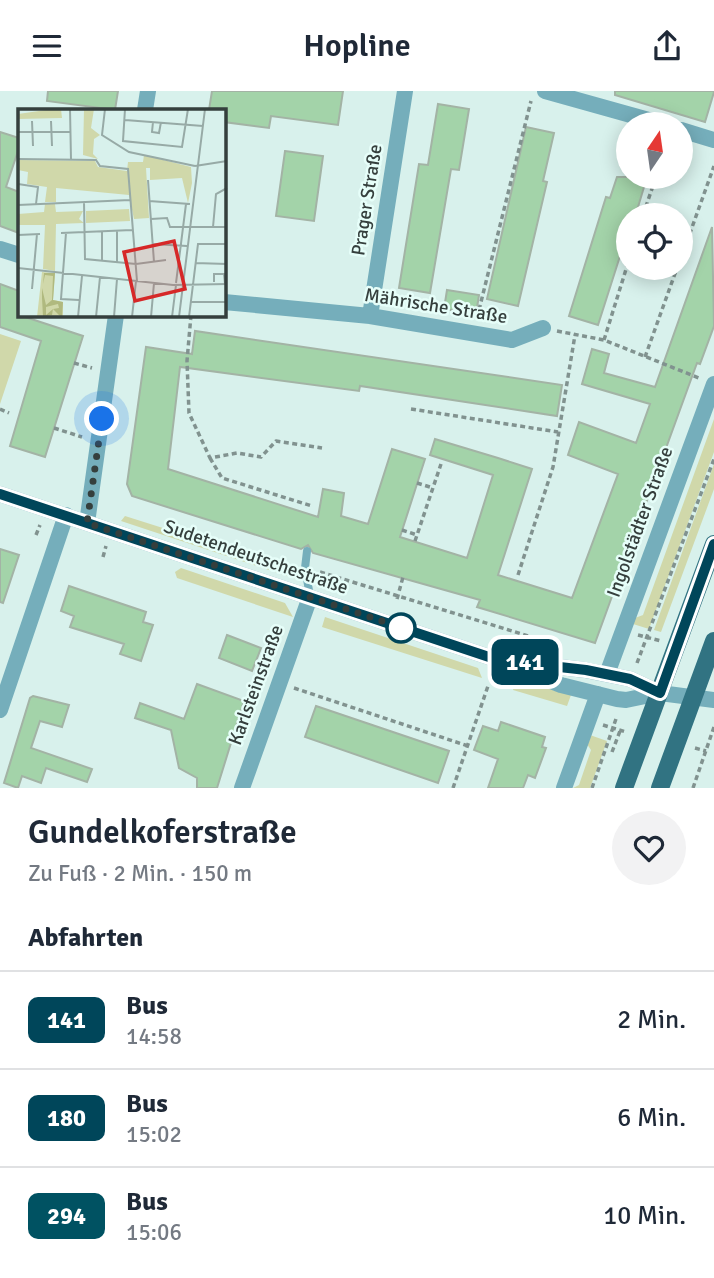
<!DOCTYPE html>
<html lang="de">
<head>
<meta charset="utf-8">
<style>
  :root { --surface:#fff; --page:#f2f2f3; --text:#1f2937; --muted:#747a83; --line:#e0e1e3 }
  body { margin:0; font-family:Signika,sans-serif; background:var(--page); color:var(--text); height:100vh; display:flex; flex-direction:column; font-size:26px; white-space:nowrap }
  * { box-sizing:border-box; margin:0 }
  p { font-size:23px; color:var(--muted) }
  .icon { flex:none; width:38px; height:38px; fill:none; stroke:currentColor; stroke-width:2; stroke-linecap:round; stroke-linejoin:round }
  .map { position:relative; height:697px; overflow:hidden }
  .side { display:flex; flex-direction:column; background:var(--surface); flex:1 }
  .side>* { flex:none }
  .badge { padding:0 14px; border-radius:10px; font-size:24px; line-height:46px }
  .needle { width:46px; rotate:13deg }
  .fabs { position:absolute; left:616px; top:21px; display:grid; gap:14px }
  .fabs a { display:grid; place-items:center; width:77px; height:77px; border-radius:50%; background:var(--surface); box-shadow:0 4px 18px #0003; font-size:35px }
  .you { position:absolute; width:35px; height:35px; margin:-18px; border:5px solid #fff; border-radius:50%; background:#1a73e8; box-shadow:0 0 0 10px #1a73e833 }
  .map>.badge { position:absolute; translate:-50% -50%; box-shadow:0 0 0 4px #fff }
  h2 { padding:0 28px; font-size:26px; line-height:63px }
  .round { display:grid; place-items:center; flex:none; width:74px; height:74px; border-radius:37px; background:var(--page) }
  .summary { display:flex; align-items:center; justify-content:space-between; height:119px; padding:0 28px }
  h1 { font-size:33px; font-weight:600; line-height:52px }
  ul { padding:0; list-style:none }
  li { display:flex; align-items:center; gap:21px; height:98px; padding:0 28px; border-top:2px solid var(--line) }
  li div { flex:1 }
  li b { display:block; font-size:26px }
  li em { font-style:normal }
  li .badge { min-width:77px; font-weight:700; text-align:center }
  header { display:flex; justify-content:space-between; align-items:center; height:91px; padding:0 28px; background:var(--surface); font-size:32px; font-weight:600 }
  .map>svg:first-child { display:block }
</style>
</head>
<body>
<header><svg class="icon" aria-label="menu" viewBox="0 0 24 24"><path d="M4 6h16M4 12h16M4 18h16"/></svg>Hopline<svg class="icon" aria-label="share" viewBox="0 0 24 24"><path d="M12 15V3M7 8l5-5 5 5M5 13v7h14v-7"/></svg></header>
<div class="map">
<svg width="714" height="697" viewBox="0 0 714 697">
  <rect width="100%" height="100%" fill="#d8f1ec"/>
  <path fill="#d0d8aa" d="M 0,243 L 21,250 L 0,313 Z
    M 714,328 L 714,361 L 649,538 L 633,533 L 635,527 L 643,524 Z
    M 714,373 L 714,398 L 661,541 L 654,539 Z
    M 125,425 L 299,480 L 302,490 L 121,430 Z
    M 181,477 L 285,512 L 293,526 L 177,487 L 175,481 Z
    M 325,526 L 478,577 L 482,587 L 322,536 Z
    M 524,591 L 571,604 L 567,615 L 513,599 L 514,595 Z
    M 590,644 L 607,650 L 590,697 L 573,697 L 579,694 L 591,659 L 587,653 Z"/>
  <path fill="#a3d3a9" stroke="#a3b3a5" stroke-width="2" d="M 48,0 L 118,0 L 115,19 L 47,10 Z
    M 212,0 L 343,0 L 338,34 L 271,25 L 269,37 L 224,31 L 224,19 L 209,19 Z
    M 615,0 L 714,0 L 714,1 L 705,31 L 615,4 Z
    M 438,13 L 469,18 L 459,79 L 451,78 L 430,202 L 399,197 L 419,73 L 428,74 Z
    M 526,36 L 554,42 L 543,90 L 547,91 L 518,215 L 487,208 Z
    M 0,41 L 19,47 L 19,57 L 6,96 L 19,101 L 19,142 L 0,135 Z
    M 285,60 L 323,65 L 314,130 L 276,125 Z
    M 617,86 L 647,86 L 638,116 L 633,124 L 628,124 L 628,140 L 598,234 L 569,225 L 606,106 L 610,107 Z
    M 712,136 L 714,235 L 700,273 L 697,272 L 595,552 L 477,516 L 480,509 L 313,462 L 308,454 L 301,458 L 132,405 L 127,393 L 146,256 L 192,263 L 195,240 L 562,294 L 557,325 L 360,295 L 359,300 L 180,276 L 168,378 L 318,426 L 323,398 L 344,402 L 341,425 L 368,433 L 392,358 L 425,368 L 400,446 L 467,467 L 493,384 L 430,364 L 435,348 L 498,367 L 532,378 L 498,484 L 572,507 L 618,383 L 568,364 L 579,331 L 636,352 L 650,313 L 582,293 L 592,258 L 609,263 L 604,282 L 655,296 Z
    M 0,193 L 19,200 L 19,224 L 83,245 L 45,366 L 10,355 L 41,250 L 0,236 Z
    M 447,199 L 479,204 L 476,223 L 444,218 Z
    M 0,458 L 19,464 L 3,512 L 0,511 Z
    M 69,495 L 146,521 L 143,531 L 153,534 L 141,570 L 120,563 L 124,553 L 70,536 L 74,525 L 61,520 Z
    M 227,544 L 261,557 L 252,580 L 219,567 Z
    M 197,593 L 244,610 L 217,697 L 197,697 L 197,687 L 179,677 L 171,639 L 135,627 L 140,612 L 184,628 Z
    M 33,605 L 69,614 L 62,636 L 40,630 L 31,657 L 92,678 L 87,691 L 46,677 L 41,692 L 22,685 L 18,697 L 4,692 L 30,607 Z
    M 316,615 L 449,660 L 438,692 L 305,646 Z
    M 501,631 L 545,646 L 542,656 L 546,657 L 535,687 L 528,684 L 523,697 L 488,697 L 498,668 L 474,659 L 483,635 L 498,640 Z"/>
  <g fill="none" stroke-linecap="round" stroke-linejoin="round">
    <path stroke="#81928f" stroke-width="3.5" stroke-dasharray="5 3.5" stroke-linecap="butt" d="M 643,124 L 656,86
      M 681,167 L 714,75
      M 191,224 L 187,270 L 189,322 L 210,367 L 237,362 L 261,366 L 276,350 L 322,357
      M 477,227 L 531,10
      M 557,240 L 604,249 L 699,287
      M 604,249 L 628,172
      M 645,266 L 677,177
      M 74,272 L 92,277
      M 0,318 L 9,322
      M 411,318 L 558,341
      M 54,337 L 82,346
      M 210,367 L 222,387 L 312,415
      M 417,392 L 433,397
      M 402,439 L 417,444
      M 36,444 L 40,434
      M 415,450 L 441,373
      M 103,466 L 106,455
      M 320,481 L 538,548 L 547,557
      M 518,484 L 553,376 L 575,244
      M 397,508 L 403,486
      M 638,544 L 661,550
      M 637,572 L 714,368
      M 294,597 L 468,655
      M 603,634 L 626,641
      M 695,657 L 706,660
      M 612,661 L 620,640
      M 453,697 L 488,595
      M 592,697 L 617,625
      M 693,697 L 714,636"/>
    <path stroke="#75aebb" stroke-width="8" d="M 307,460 L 305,477 L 310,505"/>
    <path stroke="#75aebb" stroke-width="16" d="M 545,0 L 663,33
      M 145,19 L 148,0
      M 681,39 L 714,49
      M 0,158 L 19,164
      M 224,211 L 370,225 L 512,249 L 543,237
      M 370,225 L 405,0
      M 0,403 L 498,569 L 561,594 L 617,608 L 626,609 L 660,602
      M 87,432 L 116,224
      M 518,571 L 585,579 L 630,588 L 660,602 L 714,609
      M 607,583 L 714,293
      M 0,619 L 66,424
      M 242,697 L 310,506
      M 564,697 L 598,603"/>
    <path stroke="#317382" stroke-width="18" d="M 624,697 L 714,453
      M 660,697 L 714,550"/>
  </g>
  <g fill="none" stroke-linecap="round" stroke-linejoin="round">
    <defs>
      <path id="line" d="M 0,403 L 498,569 L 586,579 L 630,588 L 660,602 L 714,453"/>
    </defs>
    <use href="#line" stroke="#fff" stroke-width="16"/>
    <use href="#line" stroke="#00465a" stroke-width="10"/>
    <path stroke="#353f3d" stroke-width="7" stroke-dasharray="0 12.6" d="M 102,328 L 87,432 L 406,538 L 401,537"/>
  </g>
  <circle fill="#fff" stroke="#00465a" stroke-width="3.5" cx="401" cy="537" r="14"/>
  <g text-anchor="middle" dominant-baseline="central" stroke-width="5" stroke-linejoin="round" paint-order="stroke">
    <g font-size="19" fill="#353f3d" stroke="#e6fef9">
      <text transform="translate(367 109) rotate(-81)">Prager Straße</text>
      <text transform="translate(436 215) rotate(9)">Mährische Straße</text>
      <text transform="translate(640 431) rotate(-70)">Ingolstädter Straße</text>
      <text transform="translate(256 466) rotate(19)">Sudetendeutschestraße</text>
      <text transform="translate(256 594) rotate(-70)">Karlsteinstraße</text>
    </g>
  </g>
  <g transform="translate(18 18)">
    <rect width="208" height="208" fill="#d8f1ec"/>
    <path d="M 35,0 L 43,0 L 44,9 L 0,10 L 0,5 ZM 66,0 L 76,0 L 73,19 L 82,26 L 76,30 L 75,45 L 80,50 L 65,46 ZM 126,46 L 173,58 L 174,74 L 170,94 L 164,69 L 132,71 L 132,59 L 128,59 L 131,109 L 116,110 L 111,86 L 38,79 L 38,93 L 27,93 L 29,78 L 9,75 L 10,63 L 0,61 L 0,51 L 77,52 L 80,58 L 109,62 L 110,53 L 125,53 ZM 27,95 L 37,95 L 38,103 L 65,102 L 61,110 L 66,114 L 38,115 L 37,162 L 25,160 L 27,116 L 0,116 L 0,105 L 26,103 ZM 111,100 L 112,112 L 68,114 L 68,102 ZM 24,163 L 37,164 L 35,191 L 45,193 L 45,208 L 19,208 Z" fill="#d0d8aa"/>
    <path d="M 26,164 L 37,164 L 35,191 L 45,193 L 44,208 L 35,208 L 42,207 L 35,200 L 41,199 L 40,195 L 28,198 L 28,206 L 35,200 L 34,206 L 25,208 L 24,189 L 24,179 L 28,196 L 34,191 L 35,167 L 27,166 L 25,175 Z" fill="#b0b97f"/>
    <path fill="none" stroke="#97aaa6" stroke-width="2" d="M 52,0 L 53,51M 87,0 L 84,26 L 111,43 L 177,57M 107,0 L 105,32 L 164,38 L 170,0M 107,11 L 185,17M 14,12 L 15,37M 33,12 L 34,37M 135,13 L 134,23 L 141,24 L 143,13M 0,23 L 53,23M 0,50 L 78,51 L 82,57 L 110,60 L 119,172M 177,57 L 209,52M 130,71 L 136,153M 0,75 L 20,78 L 18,95M 131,92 L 172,95M 66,93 L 67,150 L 118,155 L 148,151M 0,96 L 112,91M 133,110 L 149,109 L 152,118 L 209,118M 195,118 L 198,85 L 209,79M 43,124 L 114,121M 48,124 L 43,190 L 61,191M 0,126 L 22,125M 134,135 L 169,137M 84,152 L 84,122M 99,153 L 99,122M 177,154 L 209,155M 0,159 L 155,176 L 209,175M 196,173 L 196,165 L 206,165 L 207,175M 158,174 L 168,95M 14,180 L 19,125M 172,193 L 209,193M 60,208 L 64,167M 78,208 L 82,168M 96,208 L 99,170M 114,208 L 118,172M 133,208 L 136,174M 154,208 L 158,176M 161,208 L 187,0M 171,208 L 180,135 L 209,135"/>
    <path fill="#d62828" fill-opacity="0.15" stroke="#d62828" stroke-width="3.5" d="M 156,132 L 167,180 L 117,192 L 106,143 Z"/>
    <rect width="208" height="208" fill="none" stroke="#353f3d" stroke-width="3.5"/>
  </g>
</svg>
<div class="fabs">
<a><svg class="needle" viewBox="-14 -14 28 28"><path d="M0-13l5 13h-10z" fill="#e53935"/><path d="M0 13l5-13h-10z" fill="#747a83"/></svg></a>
<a><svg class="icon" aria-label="locate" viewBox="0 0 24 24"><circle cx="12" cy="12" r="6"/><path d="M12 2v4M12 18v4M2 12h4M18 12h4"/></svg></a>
</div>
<div class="you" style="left:102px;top:328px"></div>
<b class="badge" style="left:525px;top:571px;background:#00465a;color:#fff">141</b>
</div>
<section class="side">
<div class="summary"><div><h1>Gundelkoferstraße</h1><p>Zu Fuß · 2 Min. · 150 m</p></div><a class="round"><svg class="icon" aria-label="heart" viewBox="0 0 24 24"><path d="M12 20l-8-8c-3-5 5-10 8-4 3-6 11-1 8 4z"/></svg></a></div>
<h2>Abfahrten</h2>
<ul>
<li><span class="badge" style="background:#00465a;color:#fff">141</span><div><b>Bus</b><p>14:58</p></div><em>2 Min.</em></li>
<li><span class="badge" style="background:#00465a;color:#fff">180</span><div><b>Bus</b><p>15:02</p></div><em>6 Min.</em></li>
<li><span class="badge" style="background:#005262;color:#fff">294</span><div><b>Bus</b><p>15:06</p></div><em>10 Min.</em></li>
</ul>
</section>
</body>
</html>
